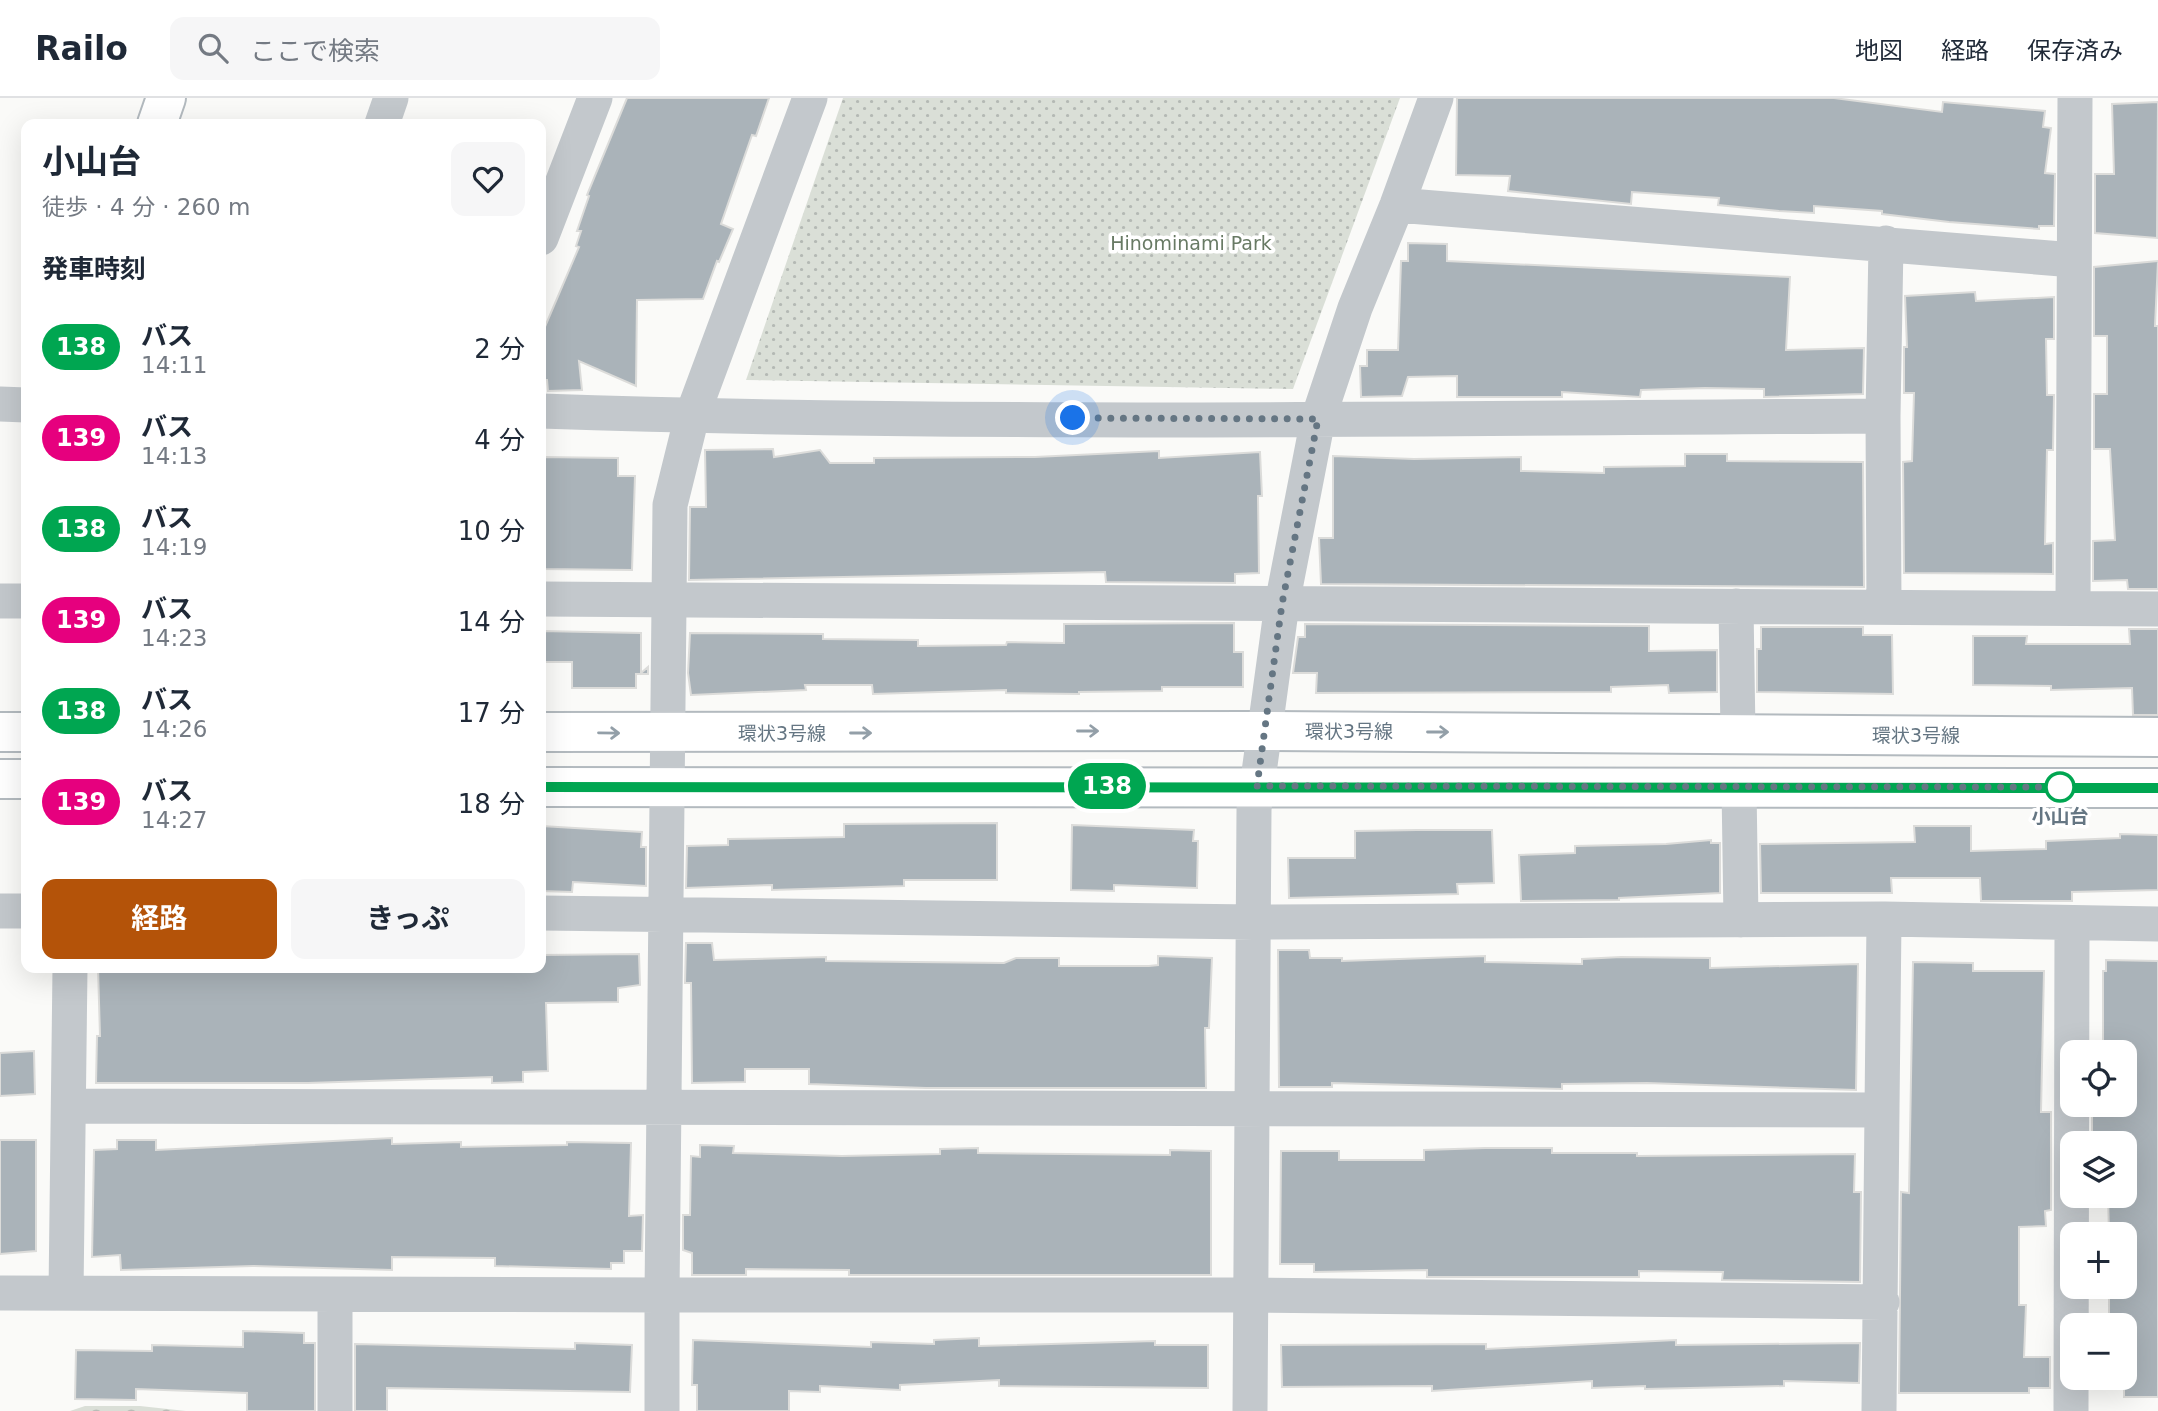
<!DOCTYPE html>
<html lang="ja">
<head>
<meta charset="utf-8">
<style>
  :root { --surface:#fff; --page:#f6f6f7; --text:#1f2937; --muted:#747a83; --line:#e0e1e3; --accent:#b45309 }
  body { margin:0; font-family:"DejaVu Sans","Noto Sans JP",sans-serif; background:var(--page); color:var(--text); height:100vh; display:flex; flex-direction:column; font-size:26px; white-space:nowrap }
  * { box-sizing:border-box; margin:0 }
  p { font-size:23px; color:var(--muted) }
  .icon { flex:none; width:38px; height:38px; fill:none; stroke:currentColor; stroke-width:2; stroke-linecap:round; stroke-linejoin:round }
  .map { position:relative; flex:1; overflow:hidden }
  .panel { position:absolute; left:21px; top:21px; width:525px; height:854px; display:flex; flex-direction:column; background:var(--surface); border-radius:14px; box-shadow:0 7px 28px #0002 }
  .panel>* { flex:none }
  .badge { padding:0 14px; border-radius:23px; font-size:24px; line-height:46px }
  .tools { position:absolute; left:2060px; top:942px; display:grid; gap:14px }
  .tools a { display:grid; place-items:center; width:77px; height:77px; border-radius:14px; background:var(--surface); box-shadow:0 7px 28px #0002; font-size:35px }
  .you { position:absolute; width:35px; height:35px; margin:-18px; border:5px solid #fff; border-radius:50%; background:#1a73e8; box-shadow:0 0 0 10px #1a73e833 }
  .map>.badge { position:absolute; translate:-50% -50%; box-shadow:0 0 0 4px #fff }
  h2 { padding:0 21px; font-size:26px; line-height:63px }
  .round { display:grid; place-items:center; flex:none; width:74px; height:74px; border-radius:14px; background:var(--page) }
  .summary { display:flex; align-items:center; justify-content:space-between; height:119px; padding:0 21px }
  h1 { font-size:33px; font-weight:700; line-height:52px }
  .action { display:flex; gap:14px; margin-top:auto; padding:14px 21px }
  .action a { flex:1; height:80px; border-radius:14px; background:var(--accent); color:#fff; font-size:28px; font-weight:700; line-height:80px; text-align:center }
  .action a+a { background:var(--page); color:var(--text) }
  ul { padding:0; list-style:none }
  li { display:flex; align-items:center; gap:21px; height:91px; padding:0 21px }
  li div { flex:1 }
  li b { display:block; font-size:26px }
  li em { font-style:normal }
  li .badge { min-width:77px; font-weight:700; text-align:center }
  header { display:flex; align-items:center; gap:42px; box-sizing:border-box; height:98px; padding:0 35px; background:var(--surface); border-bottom:2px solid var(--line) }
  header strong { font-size:33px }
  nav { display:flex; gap:38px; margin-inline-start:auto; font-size:24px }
  .search { width:490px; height:63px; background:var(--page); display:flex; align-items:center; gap:18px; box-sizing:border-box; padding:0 24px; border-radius:14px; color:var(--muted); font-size:26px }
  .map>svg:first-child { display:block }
</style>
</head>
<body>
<header>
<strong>Railo</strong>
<div class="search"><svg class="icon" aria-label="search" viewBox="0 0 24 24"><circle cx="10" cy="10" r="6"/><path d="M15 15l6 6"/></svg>ここで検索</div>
<nav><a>地図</a><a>経路</a><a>保存済み</a></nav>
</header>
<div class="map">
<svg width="2158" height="1313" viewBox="0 0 2158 1313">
  <defs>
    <pattern id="forest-crowns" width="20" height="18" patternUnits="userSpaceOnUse" patternTransform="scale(1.75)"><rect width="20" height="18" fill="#dadfd7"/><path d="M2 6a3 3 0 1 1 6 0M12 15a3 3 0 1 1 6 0" fill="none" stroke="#b4b9b4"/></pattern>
    <pattern id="park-dots" width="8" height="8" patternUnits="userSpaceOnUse" patternTransform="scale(1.75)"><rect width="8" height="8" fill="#dadfd7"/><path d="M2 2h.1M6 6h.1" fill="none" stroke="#b4b9b4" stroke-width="1.8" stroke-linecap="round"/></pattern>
  </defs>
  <rect width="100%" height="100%" fill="#fafaf8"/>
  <path fill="url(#forest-crowns)" d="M 85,1308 L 140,1308 L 186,1313 L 70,1313 Z"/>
  <path fill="url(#park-dots)" d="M 843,0 L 1400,0 L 1293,291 L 746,282 Z"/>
  <path fill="#aab3b9" stroke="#dcdcda" stroke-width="2" d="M 627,0 L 769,0 L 756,38 L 752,37 L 721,126 L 733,131 L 719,164 L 717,163 L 703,201 L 637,202 L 636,288 L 579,263 L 582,292 L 548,293 L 547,282 L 541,282 L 541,238 L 579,149 L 576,148 L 581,133 L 577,133 L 589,98 L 587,97 Z
    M 1457,0 L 1834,0 L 1942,14 L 1943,4 L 2045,13 L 2043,29 L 2051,30 L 2045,75 L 2055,76 L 2054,128 L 2039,128 L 2039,131 L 1949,124 L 1882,116 L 1882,113 L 1814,108 L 1814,115 L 1779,113 L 1718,107 L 1719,100 L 1632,94 L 1631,106 L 1508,93 L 1510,78 L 1456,77 Z
    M 2158,4 L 2157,140 L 2095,135 L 2095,76 L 2114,76 L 2112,6 Z
    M 1408,145 L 1447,146 L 1447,163 L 1790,179 L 1786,252 L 1864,250 L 1863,296 L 1764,299 L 1764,291 L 1705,290 L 1641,292 L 1640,299 L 1562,294 L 1562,299 L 1457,299 L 1457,278 L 1408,279 L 1402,298 L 1361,299 L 1360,268 L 1367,268 L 1367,252 L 1398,252 L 1401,163 L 1408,163 Z
    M 2158,163 L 2155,228 L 2158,228 L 2158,491 L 2128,491 L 2127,482 L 2093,483 L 2093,443 L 2115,442 L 2110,351 L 2094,351 L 2094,296 L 2107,296 L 2107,238 L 2094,238 L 2094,169 Z
    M 1975,194 L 1976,203 L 2054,199 L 2054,241 L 2046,241 L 2047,297 L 2054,297 L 2053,352 L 2047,352 L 2045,446 L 2053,445 L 2053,476 L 1904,475 L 1903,364 L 1912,363 L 1914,295 L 1904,295 L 1904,249 L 1907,249 L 1905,198 Z
    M 773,351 L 774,359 L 820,352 L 830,365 L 874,365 L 874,360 L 1035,359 L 1159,353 L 1159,360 L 1260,354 L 1262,398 L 1258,398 L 1259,475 L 1235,476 L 1235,485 L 1106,484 L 1105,474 L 689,482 L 690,409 L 706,409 L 705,352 Z
    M 1685,356 L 1727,356 L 1727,363 L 1863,364 L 1864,489 L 1321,486 L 1319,440 L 1333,440 L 1333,358 L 1414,361 L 1521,359 L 1521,373 L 1604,375 L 1604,369 L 1685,368 Z
    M 541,359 L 618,360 L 618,378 L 635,378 L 632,472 L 541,471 Z
    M 1234,525 L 1234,554 L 1243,554 L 1243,589 L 1162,589 L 1162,593 L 1079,594 L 1079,596 L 1006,595 L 1006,592 L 873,596 L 872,587 L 805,587 L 806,592 L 691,597 L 688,575 L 690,535 L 823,536 L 823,541 L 918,542 L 918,548 L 1006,547 L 1007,544 L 1064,545 L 1064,526 Z
    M 1305,526 L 1649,528 L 1649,553 L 1717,552 L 1717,594 L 1669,595 L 1668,587 L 1611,589 L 1611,594 L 1316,595 L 1317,575 L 1293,575 L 1298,539 L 1305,539 Z
    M 1761,529 L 1863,529 L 1863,537 L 1892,537 L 1893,596 L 1757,594 L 1757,551 L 1761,551 Z
    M 2129,531 L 2158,531 L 2158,617 L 2133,617 L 2132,590 L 2051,592 L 2051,588 L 1973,587 L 1973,538 L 2027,538 L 2026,546 L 2130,546 Z
    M 541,533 L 641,535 L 641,575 L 648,569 L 648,576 L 636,576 L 636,590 L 572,590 L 572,564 L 541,564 Z
    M 997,725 L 997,782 L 904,782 L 904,788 L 772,792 L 772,787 L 686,790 L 687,748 L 728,747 L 728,741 L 844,739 L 844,726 Z
    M 1072,727 L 1194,732 L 1193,743 L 1198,743 L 1197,790 L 1114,787 L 1114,793 L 1071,792 Z
    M 541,728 L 642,734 L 641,749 L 646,749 L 646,788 L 573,784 L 572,794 L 541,793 Z
    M 1914,728 L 1971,728 L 1971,753 L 2046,751 L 2046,743 L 2120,740 L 2120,736 L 2158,737 L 2158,792 L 2072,794 L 2072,803 L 1981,803 L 1980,780 L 1891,780 L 1892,795 L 1761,795 L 1760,746 L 1915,744 Z
    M 1417,732 L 1492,732 L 1494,785 L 1457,786 L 1458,796 L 1289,800 L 1288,760 L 1355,760 L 1355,733 Z
    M 1711,742 L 1711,745 L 1720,745 L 1720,795 L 1619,800 L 1619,802 L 1521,803 L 1519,757 L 1575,755 L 1575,748 L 1666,746 Z
    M 686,845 L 712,845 L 714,862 L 826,859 L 826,863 L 1004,865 L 1016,860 L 1059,860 L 1059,868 L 1149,868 L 1158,867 L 1158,858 L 1212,860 L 1209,930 L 1205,930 L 1206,990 L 926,990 L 809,986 L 809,971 L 745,971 L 745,984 L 692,985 L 691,885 L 685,885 Z
    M 1278,852 L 1309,852 L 1310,860 L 1342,860 L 1342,863 L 1485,858 L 1485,864 L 1582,866 L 1582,861 L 1621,859 L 1710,860 L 1710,870 L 1858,866 L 1856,992 L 1647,985 L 1562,986 L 1562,991 L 1332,985 L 1332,989 L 1279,989 Z
    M 639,856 L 640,887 L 618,890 L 618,904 L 546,905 L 548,973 L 523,974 L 523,984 L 492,985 L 492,979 L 308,985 L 96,985 L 97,938 L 100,938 L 98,870 L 541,870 L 541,857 Z
    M 2106,862 L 2158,863 L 2158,1299 L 2124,1299 L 2124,1219 L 2109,1219 L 2109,1188 L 2124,1188 L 2124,1136 L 2109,1136 L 2108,1097 L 2124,1097 L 2124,1045 L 2092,1045 L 2092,1013 L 2116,1013 L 2117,1006 L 2124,1006 L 2124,954 L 2103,954 L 2103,873 L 2106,873 Z
    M 1913,864 L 1973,865 L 1973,873 L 2044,873 L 2041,1014 L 2051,1014 L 2051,1112 L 2045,1113 L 2046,1128 L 2019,1129 L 2019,1207 L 2026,1207 L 2024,1259 L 2050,1259 L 2050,1290 L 2029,1290 L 2029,1295 L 1899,1295 L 1901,1094 L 1909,1095 Z
    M 34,953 L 35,996 L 0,998 L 0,955 Z
    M 392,1040 L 392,1046 L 461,1044 L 461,1049 L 567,1047 L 567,1044 L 631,1045 L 629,1118 L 643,1117 L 642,1153 L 624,1153 L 624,1165 L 611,1165 L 611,1171 L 495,1168 L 495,1160 L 392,1159 L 392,1172 L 253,1168 L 121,1172 L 120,1157 L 92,1159 L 94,1052 L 117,1051 L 117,1042 L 156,1042 L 156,1052 Z
    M 0,1042 L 36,1042 L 36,1153 L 0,1156 Z
    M 700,1047 L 734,1048 L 733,1055 L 842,1058 L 940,1056 L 940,1051 L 978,1050 L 978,1055 L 1170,1057 L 1170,1052 L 1211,1053 L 1211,1177 L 849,1177 L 849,1172 L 746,1171 L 746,1177 L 692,1177 L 692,1155 L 683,1152 L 683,1117 L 690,1117 L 691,1058 L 700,1059 Z
    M 1485,1050 L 1552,1050 L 1552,1055 L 1637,1055 L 1637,1058 L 1855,1056 L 1854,1094 L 1861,1094 L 1860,1184 L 1722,1182 L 1723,1174 L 1639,1173 L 1639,1179 L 1427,1179 L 1427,1172 L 1314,1174 L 1314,1166 L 1280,1166 L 1281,1053 L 1339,1053 L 1339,1062 L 1424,1062 L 1424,1052 Z
    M 243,1233 L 304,1235 L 304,1245 L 315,1245 L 315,1313 L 247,1313 L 247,1295 L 136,1291 L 136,1302 L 75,1301 L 76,1252 L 152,1253 L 152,1247 L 243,1249 Z
    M 979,1240 L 979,1248 L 1155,1243 L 1155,1247 L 1208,1247 L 1208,1290 L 999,1288 L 999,1282 L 900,1287 L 900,1292 L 820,1288 L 820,1294 L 789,1293 L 789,1313 L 697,1313 L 697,1287 L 692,1287 L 693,1242 L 871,1249 L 871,1244 L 934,1246 L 934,1242 Z
    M 1676,1242 L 1676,1247 L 1860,1245 L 1859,1285 L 1784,1283 L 1784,1288 L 1645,1291 L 1645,1288 L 1592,1290 L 1592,1283 L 1432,1293 L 1432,1288 L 1282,1289 L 1281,1247 L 1486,1246 L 1486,1251 Z
    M 575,1245 L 632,1247 L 630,1294 L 387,1290 L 387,1313 L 355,1313 L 355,1246 L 575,1251 Z"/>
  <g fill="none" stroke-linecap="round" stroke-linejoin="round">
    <defs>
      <path id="secondary" d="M 157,26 L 166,0
        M 0,634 L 26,634
        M 541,634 L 1264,633 L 2158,639
        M 0,681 L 26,681
        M 541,689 L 2158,690"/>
    </defs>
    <use href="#secondary" stroke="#b3babf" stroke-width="42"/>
    <path stroke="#c3c8cc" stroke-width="35" d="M 810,0 L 692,318 L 670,407 L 662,1197 L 1250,1197 L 1882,1204
      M 382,26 L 391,0
      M 1397,107 L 2074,162
      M 541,140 L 595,0
      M 0,306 L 26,307
      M 541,313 C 988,328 1436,320 1883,318 L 1886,145
      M 1883,318 L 1884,509
      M 541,501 L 2158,511
      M 0,503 L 26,503
      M 1736,508 L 1738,636
      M 2073,509 L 2075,0
      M 1739,689 L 1741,822
      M 0,813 L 26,813
      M 541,815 L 1254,824 L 1884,821 L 2158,826
      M 69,1008 L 1882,1012 L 1879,1313
      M 1882,1012 L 1884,821
      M 0,1195 L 662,1197 L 662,1313
      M 66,1195 L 70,870
      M 335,1197 L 335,1313
      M 1250,1313 L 1254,711 L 1282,506 L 1318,321 L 1355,210 L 1397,107 L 1436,0
      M 2071,1313 L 2072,826"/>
    <use href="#secondary" stroke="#fff" stroke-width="38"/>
  </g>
  <defs><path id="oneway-shaft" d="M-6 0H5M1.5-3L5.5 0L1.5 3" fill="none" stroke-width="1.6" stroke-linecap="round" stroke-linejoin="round" transform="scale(1.75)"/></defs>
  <g stroke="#939fa8">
    <use href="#oneway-shaft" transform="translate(1088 633)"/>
    <use href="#oneway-shaft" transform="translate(1438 634)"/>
    <use href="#oneway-shaft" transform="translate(609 635) rotate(1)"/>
    <use href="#oneway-shaft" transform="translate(861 635)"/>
  </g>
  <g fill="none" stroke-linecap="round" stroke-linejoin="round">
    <defs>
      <path id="line" d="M 541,689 L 2158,690"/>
    </defs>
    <use href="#line" stroke="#fff" stroke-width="16"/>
    <use href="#line" stroke="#00a651" stroke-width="10"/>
    <path stroke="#657683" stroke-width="7" stroke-dasharray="0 12.6" d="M 1073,320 L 1318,321 L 1282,506 L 1257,688 L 2060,689"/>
  </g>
  <circle fill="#fff" stroke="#00a651" stroke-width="3.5" cx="2060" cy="689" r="14"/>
  <g text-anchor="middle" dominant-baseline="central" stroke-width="7" stroke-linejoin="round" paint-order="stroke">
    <g font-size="19" fill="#687a64" stroke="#fff">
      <text x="1191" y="145">Hinominami Park</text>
    </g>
    <g font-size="19" fill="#657683" stroke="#fff">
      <text x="1349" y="633">環状3号線</text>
      <text x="782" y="635">環状3号線</text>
      <text x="1916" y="637">環状3号線</text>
    </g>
    <g font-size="19" font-weight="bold" fill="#657683" stroke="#fff">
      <text x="2060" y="718">小山台</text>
    </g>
  </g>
</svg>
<div class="tools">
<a><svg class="icon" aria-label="locate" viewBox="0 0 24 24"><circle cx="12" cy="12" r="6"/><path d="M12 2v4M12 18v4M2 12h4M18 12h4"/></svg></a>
<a><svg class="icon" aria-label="layers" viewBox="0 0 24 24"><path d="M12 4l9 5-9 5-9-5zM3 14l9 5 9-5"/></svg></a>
<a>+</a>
<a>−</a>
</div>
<div class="you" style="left:1073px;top:320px"></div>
<b class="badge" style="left:1107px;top:688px;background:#00a651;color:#fff">138</b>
<section class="panel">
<div class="summary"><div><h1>小山台</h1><p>徒歩 · 4 分 · 260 m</p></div><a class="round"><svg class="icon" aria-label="heart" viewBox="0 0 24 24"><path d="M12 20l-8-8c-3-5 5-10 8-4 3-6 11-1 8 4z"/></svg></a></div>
<h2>発車時刻</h2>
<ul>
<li><span class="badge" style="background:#00a651;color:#fff">138</span><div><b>バス</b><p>14:11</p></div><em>2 分</em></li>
<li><span class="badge" style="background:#e6007e;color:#fff">139</span><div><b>バス</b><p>14:13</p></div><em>4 分</em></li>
<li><span class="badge" style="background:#00a651;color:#fff">138</span><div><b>バス</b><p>14:19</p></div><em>10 分</em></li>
<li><span class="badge" style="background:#e6007e;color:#fff">139</span><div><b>バス</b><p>14:23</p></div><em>14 分</em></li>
<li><span class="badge" style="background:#00a651;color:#fff">138</span><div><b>バス</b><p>14:26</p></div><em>17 分</em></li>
<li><span class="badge" style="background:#e6007e;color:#fff">139</span><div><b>バス</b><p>14:27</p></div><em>18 分</em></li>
</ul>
<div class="action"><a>経路</a><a>きっぷ</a></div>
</section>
</div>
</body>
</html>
